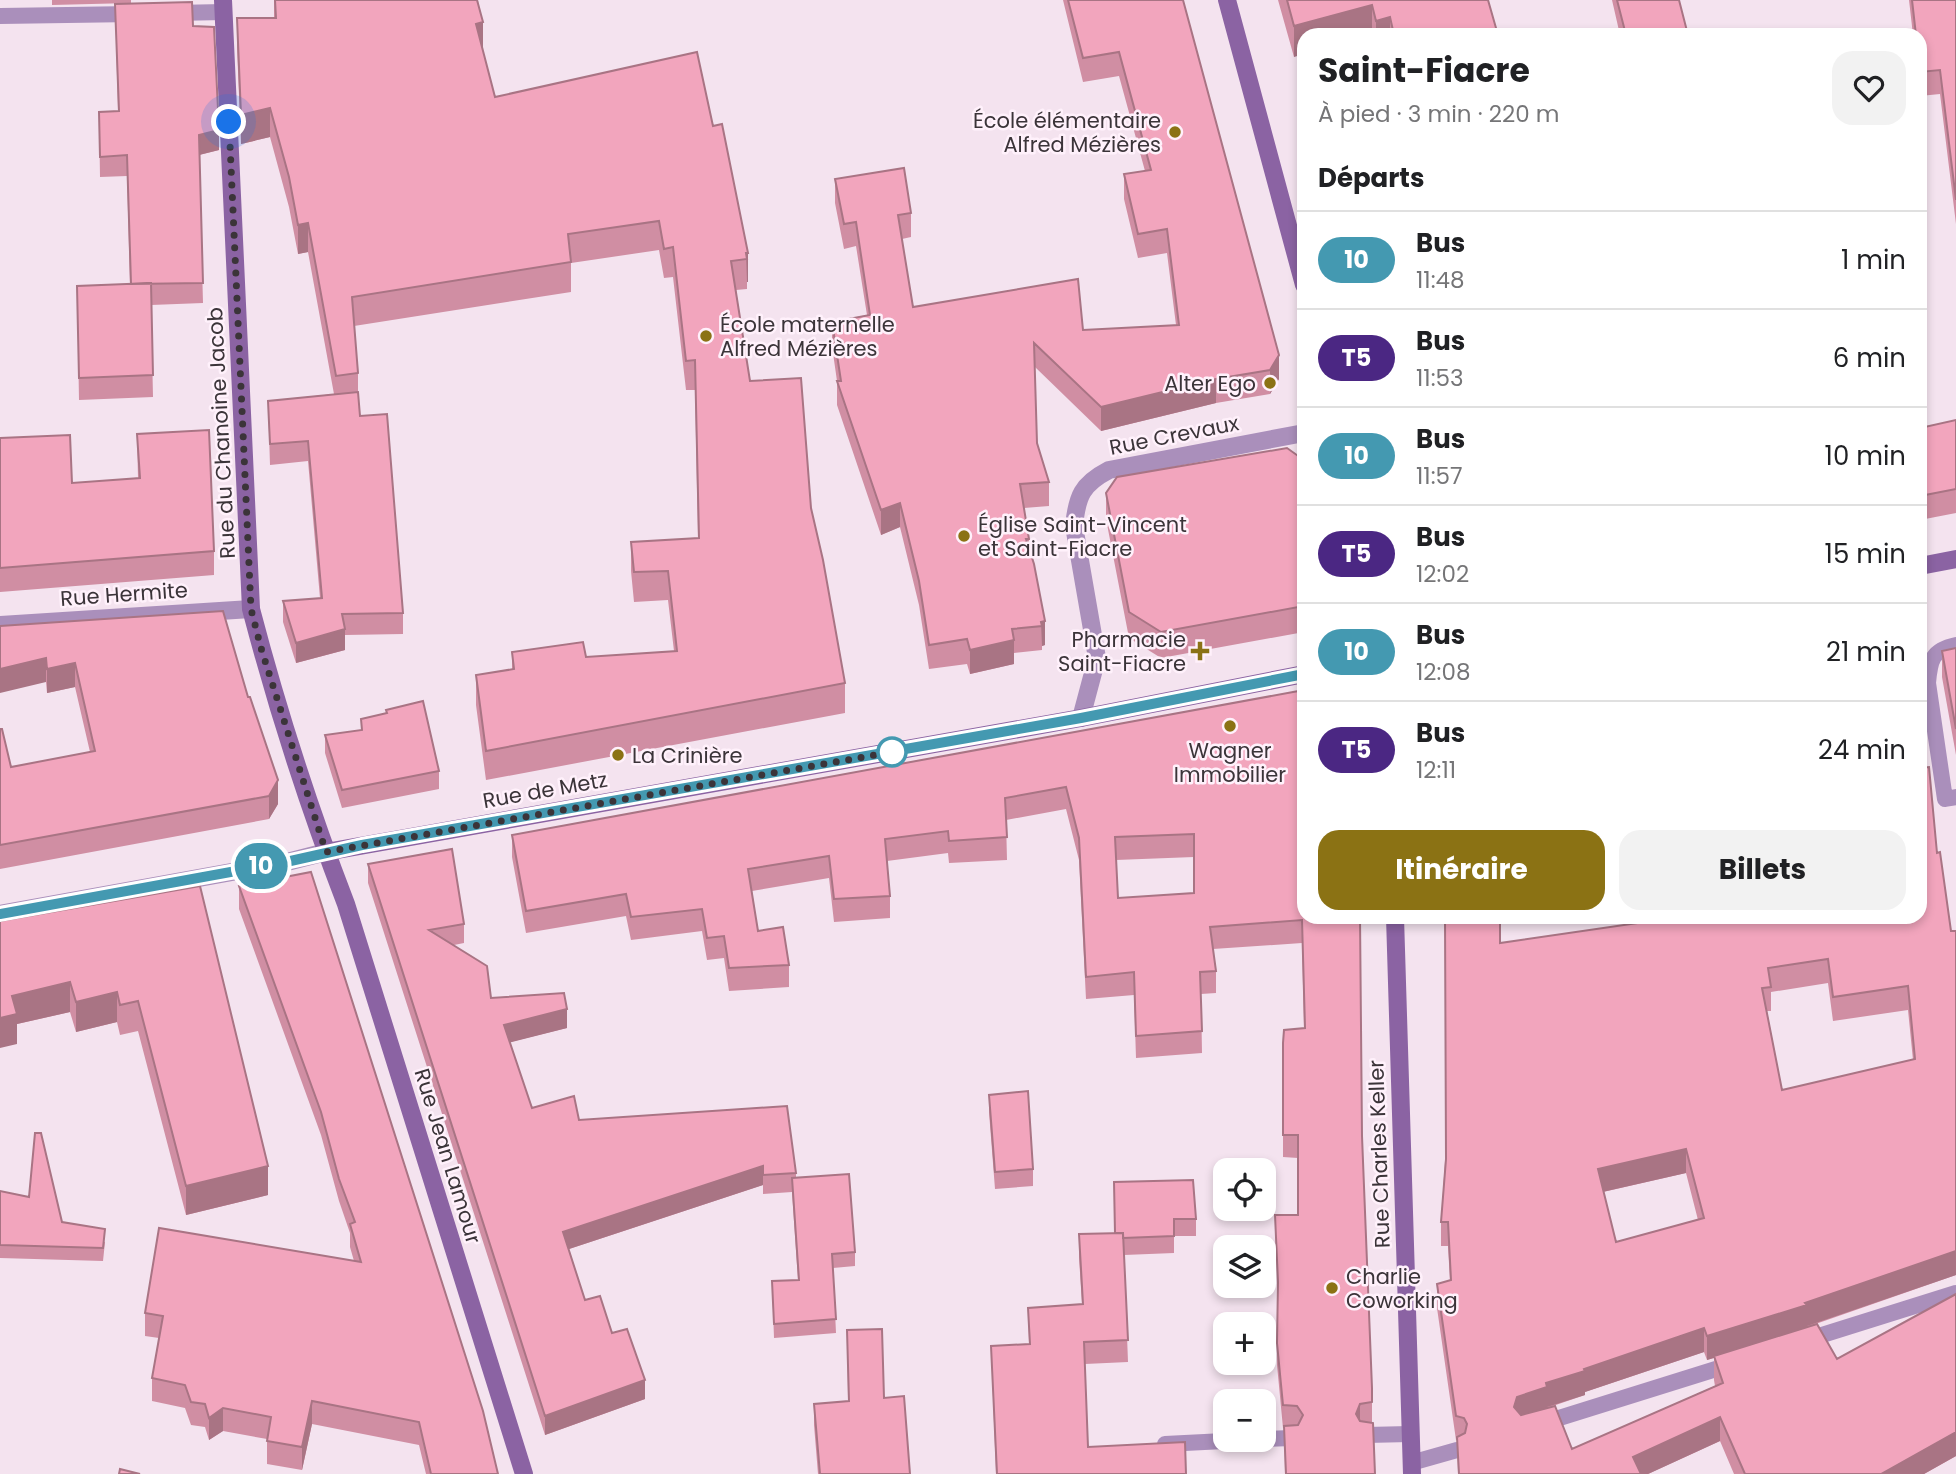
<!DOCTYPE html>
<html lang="fr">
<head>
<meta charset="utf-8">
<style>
  :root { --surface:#fff; --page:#f2f2f2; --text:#202124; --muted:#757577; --line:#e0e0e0; --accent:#8b7214 }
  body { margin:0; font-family:Poppins,sans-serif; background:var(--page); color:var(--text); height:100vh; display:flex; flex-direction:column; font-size:26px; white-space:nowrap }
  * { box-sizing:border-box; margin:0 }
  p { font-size:23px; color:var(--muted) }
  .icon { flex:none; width:38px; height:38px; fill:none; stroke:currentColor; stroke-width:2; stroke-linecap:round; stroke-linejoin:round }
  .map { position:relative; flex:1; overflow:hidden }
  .panel { position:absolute; left:1297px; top:28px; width:630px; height:896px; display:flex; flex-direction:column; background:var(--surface); border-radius:21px; box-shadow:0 4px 10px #0003 }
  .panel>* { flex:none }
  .badge { padding:0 14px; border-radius:23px; font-size:24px; line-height:46px }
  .buttons { position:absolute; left:1213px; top:1158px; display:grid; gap:14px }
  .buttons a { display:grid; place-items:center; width:63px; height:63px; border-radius:14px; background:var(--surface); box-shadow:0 4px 10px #0003; font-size:35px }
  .you { position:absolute; width:35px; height:35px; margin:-18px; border:5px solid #fff; border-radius:50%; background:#1a73e8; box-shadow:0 0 0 10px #1a73e833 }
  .map>.badge { position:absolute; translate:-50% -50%; box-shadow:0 0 0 4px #fff }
  h2 { padding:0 21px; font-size:26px; line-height:63px }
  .round { display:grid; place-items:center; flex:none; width:74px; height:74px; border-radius:21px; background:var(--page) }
  .overview { display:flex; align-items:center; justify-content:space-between; height:119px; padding:0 21px }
  h1 { font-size:33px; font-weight:700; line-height:52px }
  .action { display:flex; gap:14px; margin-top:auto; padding:14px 21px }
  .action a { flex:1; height:80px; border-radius:21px; background:var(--accent); color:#fff; font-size:28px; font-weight:700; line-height:80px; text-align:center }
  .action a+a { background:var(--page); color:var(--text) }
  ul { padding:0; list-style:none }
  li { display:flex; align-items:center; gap:21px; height:98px; padding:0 21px; border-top:2px solid var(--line) }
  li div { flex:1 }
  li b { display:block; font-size:26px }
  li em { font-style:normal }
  li .badge { min-width:77px; font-weight:700; text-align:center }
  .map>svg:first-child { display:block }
</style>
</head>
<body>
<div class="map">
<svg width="1956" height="1474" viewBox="0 0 1956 1474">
  <rect width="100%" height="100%" fill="#f4e3ef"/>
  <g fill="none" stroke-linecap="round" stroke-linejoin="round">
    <path stroke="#aa8fbb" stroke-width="16" d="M 174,13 L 224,12
      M 0,16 L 134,14
      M 1956,645 C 1932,650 1930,660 1928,683 L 1945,799 L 1956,797
      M 1803,1341 L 1956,1293
      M 1540,1424 L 1732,1364
      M 1366,1435 L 1410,1434
      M 1264,1439 L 1293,1438
      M 1165,1444 L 1244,1440
      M 1411,1463 L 1457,1450"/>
    <path stroke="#aa8fbb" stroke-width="18" d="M 0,625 L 251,609
      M 1081,718 L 1097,658 L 1074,526 C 1077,496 1082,484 1109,470 L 1304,433"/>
    <path stroke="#aa8fbb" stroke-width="18" d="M 0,914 L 287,862 L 326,852"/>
    <path stroke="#8b63a3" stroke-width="18" d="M 223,0 L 251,609 C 277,708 309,808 346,904 L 524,1474
      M 1227,0 L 1304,285
      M 1920,566 L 1956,559
      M 326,852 L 1081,718 L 1304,674
      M 1395,917 L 1412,1474"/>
  </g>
  <path fill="#d08ea3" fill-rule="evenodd" d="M 52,0 L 131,0 L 131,3 L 52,5 Z
    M 274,0 L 478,0 L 483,51 L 495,97 L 713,126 L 748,253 L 748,282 L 747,282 L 747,289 L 736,290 L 750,381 L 811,508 L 845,683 L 845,713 L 486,780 L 476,705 L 476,675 L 512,669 L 512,652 L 586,657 L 674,651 L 668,600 L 634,602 L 631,571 L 631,542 L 698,538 L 695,390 L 686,390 L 673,277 L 664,278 L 659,250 L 571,263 L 571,292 L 354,326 L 358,373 L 358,392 L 360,416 L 403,613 L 403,634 L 345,635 L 345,650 L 296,663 L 283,622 L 283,601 L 320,598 L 308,461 L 270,465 L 268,401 L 334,394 L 308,252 L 298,254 L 289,207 L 270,137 L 241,144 L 237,47 L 237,18 L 274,18 Z
    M 1063,0 L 1183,0 L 1279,379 L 1270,394 L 1216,403 L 1101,431 L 1035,367 L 1037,443 L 1049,482 L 1049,506 L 1024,508 L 1029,539 L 1029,548 L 1045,645 L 1042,646 L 1042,650 L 1014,653 L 1014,664 L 970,674 L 967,664 L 929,669 L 919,605 L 900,527 L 881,535 L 837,405 L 837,381 L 832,346 L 832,322 L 867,315 L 856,246 L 844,249 L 835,203 L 835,179 L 911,213 L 911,237 L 902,239 L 913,307 L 1083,330 L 1176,325 L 1167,253 L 1138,258 L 1124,199 L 1124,174 L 1145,171 L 1119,76 L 1083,82 Z
    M 1278,0 L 1488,0 L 1498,35 L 1304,35 L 1294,57 Z
    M 1612,0 L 1679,0 L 1688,35 L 1620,35 Z
    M 1909,0 L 1956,0 L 1956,224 L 1940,94 L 1920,96 L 1920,35 L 1913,35 Z
    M 115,4 L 193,26 L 219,150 L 199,155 L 203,303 L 151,305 L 153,397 L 79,400 L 77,286 L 130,284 L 127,176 L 100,177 L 99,112 L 118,111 Z
    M 1956,420 L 1956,513 L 1920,520 L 1920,428 Z
    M 137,434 L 214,551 L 214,575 L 0,592 L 0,438 L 72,483 L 138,478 Z
    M 1304,470 L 1304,632 L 1161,658 L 1129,638 L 1106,519 L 1106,493 Z
    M 223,611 L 278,804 L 269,819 L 0,869 L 0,729 L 11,767 L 90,752 L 75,687 L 47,693 L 46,682 L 0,626 Z
    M 1956,648 L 1956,755 L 1942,677 L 1942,651 Z
    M 1304,690 L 1362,1136 L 1372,1388 L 1372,1423 L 1375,1474 L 1285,1474 L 1284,1428 L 1283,1428 L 1277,1365 L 1278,1301 L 1275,1215 L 1298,1215 L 1298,1158 L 1283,1157 L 1283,1043 L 1304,1028 L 1302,943 L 1213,949 L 1216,971 L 1216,993 L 1201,994 L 1202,1053 L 1136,1058 L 1134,995 L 1086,999 L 1079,860 L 1066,809 L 1006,820 L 1007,860 L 949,863 L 948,853 L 887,861 L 890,896 L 890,918 L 834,922 L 829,878 L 752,891 L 758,931 L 789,965 L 789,987 L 729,991 L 724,958 L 707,960 L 702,931 L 631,940 L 626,916 L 526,933 L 512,857 L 512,835 ZM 1194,857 L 1194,893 L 1118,898 L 1116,860 Z
    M 361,719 L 439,771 L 439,789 L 342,808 L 325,753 L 325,735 L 361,730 Z
    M 368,864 L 464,924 L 464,943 L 454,945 L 491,998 L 567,1028 L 510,1042 L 532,1108 L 796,1173 L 796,1178 L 855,1252 L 855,1266 L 833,1268 L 836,1333 L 774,1338 L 772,1281 L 798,1280 L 792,1192 L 763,1194 L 763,1185 L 569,1249 L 585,1300 L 612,1333 L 645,1399 L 545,1435 L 368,883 Z
    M 200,886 L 268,1195 L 186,1215 L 138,1031 L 120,1035 L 117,1022 L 76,1032 L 70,1012 L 17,1024 L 17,1044 L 0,921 Z
    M 239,886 L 498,1474 L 426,1474 L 419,1445 L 312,1424 L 302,1470 L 267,1464 L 267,1439 L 223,1431 L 209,1440 L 205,1427 L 191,1425 L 185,1408 L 152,1401 L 152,1378 L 159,1338 L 145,1336 L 145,1313 L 354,1261 L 350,1247 L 350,1233 L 339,1201 L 321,1135 L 239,909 Z
    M 1920,917 L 1956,1275 L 1807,1327 L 1837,1359 L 1956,1456 L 1924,1474 L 1734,1474 L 1720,1441 L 1648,1474 L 1458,1474 L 1457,1440 L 1456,1440 L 1437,1308 L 1437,1284 L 1450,1281 L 1448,1246 L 1441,1246 L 1441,1222 L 1445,1161 L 1500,943 L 1762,922 ZM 1828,983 L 1833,1021 L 1908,1010 L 1913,1060 L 1782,1090 L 1767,1011 L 1771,1011 L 1771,992 ZM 1686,1173 L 1698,1220 L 1616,1242 L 1603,1192 ZM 1704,1352 L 1707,1360 L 1714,1358 L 1714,1380 L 1715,1386 L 1572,1449 L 1547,1408 L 1585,1395 L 1585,1392 Z
    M 989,1095 L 1033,1169 L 1033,1186 L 995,1189 L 989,1112 Z
    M 1114,1182 L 1196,1219 L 1196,1236 L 1174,1236 L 1174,1253 L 1124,1255 L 1128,1362 L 1085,1364 L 1088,1447 L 1186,1474 L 996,1474 L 991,1346 L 1029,1344 L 1028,1308 L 1082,1304 L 1079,1257 L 1079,1234 L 1114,1233 Z
    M 0,1191 L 105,1242 L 103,1261 L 0,1258 Z
    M 847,1330 L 910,1474 L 818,1474 L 814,1425 L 814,1404 L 848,1401 Z"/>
  <path fill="#a97484" d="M 1372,5 L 1372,35 L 1304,35 L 1304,54 L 1294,57 L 1294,26 Z
    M 1390,17 L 1390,35 L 1376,35 L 1376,21 Z
    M 483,22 L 483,51 L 476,24 Z
    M 270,108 L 270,137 L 241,144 L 241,115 Z
    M 219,130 L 219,150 L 199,155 L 199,135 Z
    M 308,223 L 308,252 L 298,254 L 298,225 Z
    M 746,253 L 748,253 L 748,282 L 747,282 Z
    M 1279,355 L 1279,379 L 1270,394 L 1270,370 Z
    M 1216,379 L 1216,403 L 1101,431 L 1101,407 Z
    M 900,503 L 900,527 L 881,535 L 881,510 Z
    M 1045,621 L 1045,645 L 1042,646 L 1041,622 Z
    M 345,629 L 345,650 L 296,663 L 296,643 Z
    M 1014,640 L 1014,664 L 970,674 L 970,650 Z
    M 46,658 L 46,682 L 0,693 L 0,669 Z
    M 75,663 L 75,687 L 47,693 L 47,669 Z
    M 278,780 L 278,804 L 269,819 L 269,796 Z
    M 70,982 L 70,1012 L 17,1024 L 17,1044 L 0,1048 L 0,1018 L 12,996 Z
    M 117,992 L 117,1022 L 76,1032 L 76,1002 Z
    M 567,1009 L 567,1028 L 504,1044 L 504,1025 Z
    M 1686,1149 L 1686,1173 L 1598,1193 L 1598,1169 Z
    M 268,1166 L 268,1195 L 186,1215 L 186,1186 Z
    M 763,1166 L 763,1185 L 563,1251 L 563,1232 Z
    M 1956,1251 L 1956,1275 L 1807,1326 L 1807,1329 L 1707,1360 L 1707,1336 Z
    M 1704,1328 L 1704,1352 L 1585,1392 L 1585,1395 L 1547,1407 L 1547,1411 L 1514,1431 L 1514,1407 L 1517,1397 L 1546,1383 L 1584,1369 Z
    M 645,1380 L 645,1399 L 545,1435 L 545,1416 Z
    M 312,1401 L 312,1424 L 302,1470 L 302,1447 Z
    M 1360,1404 L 1360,1426 L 1356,1414 Z
    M 223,1408 L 223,1431 L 209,1440 L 209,1418 Z
    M 1720,1417 L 1720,1441 L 1648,1474 L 1633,1474 L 1633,1457 Z
    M 1956,1432 L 1956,1456 L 1924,1474 L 1881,1474 Z"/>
  <path fill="#f2a5bd" stroke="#a97484" stroke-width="2" fill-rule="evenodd" d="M 275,0 L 477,0 L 483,22 L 476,24 L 495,97 L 697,52 L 713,126 L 722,124 L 748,253 L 746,253 L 747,259 L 731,261 L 750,381 L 801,378 L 811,508 L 823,560 L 845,683 L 486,751 L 476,675 L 514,669 L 512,652 L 583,642 L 586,657 L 677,651 L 668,571 L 634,572 L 631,542 L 699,538 L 695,360 L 686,361 L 673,247 L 664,249 L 659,221 L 568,234 L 571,262 L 352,297 L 358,373 L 336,376 L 308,223 L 298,225 L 289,177 L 270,108 L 241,115 L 237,18 L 276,18 Z
    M 1068,0 L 1183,0 L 1279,355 L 1270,370 L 1216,379 L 1101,407 L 1034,343 L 1037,443 L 1049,482 L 1020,484 L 1029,539 L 1026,539 L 1034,564 L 1045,621 L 1041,622 L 1042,626 L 1012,629 L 1014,640 L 970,650 L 967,639 L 929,645 L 919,581 L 900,503 L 881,510 L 837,381 L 841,381 L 832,322 L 870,315 L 856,222 L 844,224 L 835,179 L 904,168 L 911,213 L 898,215 L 913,307 L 1078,279 L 1083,330 L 1179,325 L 1167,229 L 1138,234 L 1124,174 L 1151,170 L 1119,52 L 1083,58 Z
    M 1287,0 L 1488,0 L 1498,35 L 1394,35 L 1390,17 L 1376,21 L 1372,5 L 1294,26 Z
    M 1617,0 L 1679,0 L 1688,35 L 1626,35 Z
    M 1912,0 L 1956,0 L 1956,200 L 1940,70 L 1920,72 L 1920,35 L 1916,35 Z
    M 192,2 L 193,26 L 214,27 L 219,130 L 199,135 L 203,283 L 131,284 L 127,155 L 100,157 L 99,112 L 119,111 L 115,4 Z
    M 151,283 L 153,375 L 79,378 L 77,286 Z
    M 358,392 L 360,416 L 387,414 L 403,613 L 342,614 L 345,629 L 296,643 L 283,601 L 322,598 L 308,441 L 270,444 L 268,401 Z
    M 1956,420 L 1956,489 L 1920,496 L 1920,428 Z
    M 209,430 L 214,551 L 0,568 L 0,438 L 70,435 L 72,483 L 140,478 L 137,434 Z
    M 1287,448 L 1301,458 L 1304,470 L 1304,606 L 1161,632 L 1129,612 L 1106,493 L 1117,477 Z
    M 223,611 L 248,697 L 250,697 L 278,780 L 269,796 L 0,845 L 0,729 L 2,729 L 11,767 L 95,751 L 75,663 L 47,669 L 46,658 L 0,669 L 0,626 Z
    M 1956,648 L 1956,729 L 1942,651 Z
    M 1304,690 L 1304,917 L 1360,917 L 1362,1136 L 1372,1388 L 1372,1402 L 1360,1404 L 1356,1414 L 1360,1421 L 1373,1423 L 1375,1474 L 1286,1474 L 1284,1426 L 1298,1425 L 1303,1415 L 1297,1406 L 1283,1405 L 1277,1343 L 1278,1282 L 1275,1215 L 1298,1215 L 1298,1135 L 1283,1135 L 1283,1043 L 1284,1030 L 1305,1028 L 1302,920 L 1210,927 L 1216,971 L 1200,972 L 1202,1031 L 1136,1036 L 1134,972 L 1086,977 L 1079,838 L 1066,787 L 1005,798 L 1007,837 L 949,841 L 948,831 L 885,839 L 890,896 L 834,899 L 829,856 L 748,869 L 758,931 L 783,927 L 789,965 L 729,968 L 724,936 L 707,938 L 702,909 L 631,917 L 626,894 L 526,911 L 512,835 ZM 1194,834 L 1194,893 L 1118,898 L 1115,837 Z
    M 423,701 L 439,771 L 342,790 L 325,735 L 362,730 L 361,719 L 387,713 L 386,710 Z
    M 1929,767 L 1937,853 L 1940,852 L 1951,931 L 1956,931 L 1956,1251 L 1805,1303 L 1807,1305 L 1707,1336 L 1704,1328 L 1584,1369 L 1585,1371 L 1546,1383 L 1547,1387 L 1517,1397 L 1514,1407 L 1521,1415 L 1555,1406 L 1572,1449 L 1723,1383 L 1714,1356 L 1817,1324 L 1837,1359 L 1956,1294 L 1956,1432 L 1881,1474 L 1745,1474 L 1720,1417 L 1633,1457 L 1641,1474 L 1459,1474 L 1457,1437 L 1465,1433 L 1467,1424 L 1464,1418 L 1456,1416 L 1437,1284 L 1451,1280 L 1448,1222 L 1441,1222 L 1446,1159 L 1445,917 L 1500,917 L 1500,943 L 1679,917 L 1762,917 L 1762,922 L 1801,917 L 1920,917 L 1920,768 ZM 1828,959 L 1833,997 L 1908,986 L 1915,1059 L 1782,1090 L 1762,988 L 1771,987 L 1768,968 ZM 1686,1149 L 1704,1218 L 1616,1242 L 1598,1169 Z
    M 452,849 L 464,924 L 429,930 L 487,966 L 491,998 L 564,993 L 567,1009 L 504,1025 L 532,1108 L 574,1096 L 579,1120 L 787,1106 L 796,1173 L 763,1175 L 763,1166 L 563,1232 L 585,1300 L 600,1296 L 612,1333 L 627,1329 L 645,1380 L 545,1416 L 368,864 Z
    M 311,872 L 483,1411 L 498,1474 L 431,1474 L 419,1422 L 312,1401 L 302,1447 L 267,1441 L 271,1417 L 223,1408 L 209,1418 L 205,1404 L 191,1402 L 185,1385 L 152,1378 L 163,1316 L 145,1313 L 159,1228 L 361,1262 L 350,1224 L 355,1222 L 339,1179 L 321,1112 L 239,886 Z
    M 200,886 L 268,1166 L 186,1186 L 138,1001 L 120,1005 L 117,992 L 76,1002 L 70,982 L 12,996 L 17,1014 L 0,1018 L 0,921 Z
    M 1028,1091 L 1033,1169 L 995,1172 L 989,1095 Z
    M 35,1133 L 41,1133 L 62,1222 L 105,1229 L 103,1248 L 0,1245 L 0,1191 L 29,1197 Z
    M 849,1174 L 855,1252 L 832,1254 L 836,1319 L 774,1324 L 772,1281 L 799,1280 L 792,1178 Z
    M 1193,1180 L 1196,1219 L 1174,1219 L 1174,1236 L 1123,1238 L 1123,1233 L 1115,1233 L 1114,1182 Z
    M 1123,1233 L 1128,1340 L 1084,1342 L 1088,1447 L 1185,1442 L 1186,1474 L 997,1474 L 991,1346 L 1030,1344 L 1028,1308 L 1083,1304 L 1079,1234 Z
    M 882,1329 L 884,1398 L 904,1396 L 910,1474 L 820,1474 L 814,1404 L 849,1401 L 847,1330 Z
    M 120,1469 L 140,1474 L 119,1474 Z"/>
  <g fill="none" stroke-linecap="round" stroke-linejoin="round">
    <defs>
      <path id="line" d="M 0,914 L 286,862 L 362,845 L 1081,718 L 1304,674"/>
    </defs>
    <use href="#line" stroke="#fff" stroke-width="16"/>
    <use href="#line" stroke="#4499b1" stroke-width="10"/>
    <path stroke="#3b3439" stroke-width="7" stroke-dasharray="0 12.6" d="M 229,122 L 251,609 L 261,648 L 326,852 L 892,752"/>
  </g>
  <g fill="#8b7214" stroke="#fff1fb" stroke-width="2.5">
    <circle cx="1175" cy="132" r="7"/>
    <circle cx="706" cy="336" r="7"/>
    <circle cx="1270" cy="383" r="7"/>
    <circle cx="964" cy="536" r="7"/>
    <path d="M1196.5 640.5h7v7h7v7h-7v7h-7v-7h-7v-7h7z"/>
    <circle cx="1230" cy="726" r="7"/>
    <circle cx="618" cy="755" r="7"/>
    <circle cx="1332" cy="1288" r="7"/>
  </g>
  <circle fill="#fff" stroke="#4499b1" stroke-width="3.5" cx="892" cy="752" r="14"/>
  <g text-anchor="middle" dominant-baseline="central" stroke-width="5" stroke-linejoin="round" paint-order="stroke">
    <g font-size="21" fill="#3b3439" stroke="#fff1fb" text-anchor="start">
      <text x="1161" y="120" text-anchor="end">École élémentaire<tspan x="1161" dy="24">Alfred Mézières</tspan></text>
      <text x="720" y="324">École maternelle<tspan x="720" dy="24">Alfred Mézières</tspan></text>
      <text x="1256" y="383" text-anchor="end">Alter Ego</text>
      <text x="978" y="524">Église Saint-Vincent<tspan x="978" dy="24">et Saint-Fiacre</tspan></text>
      <text x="1186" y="639" text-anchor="end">Pharmacie<tspan x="1186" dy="24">Saint-Fiacre</tspan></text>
      <text x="1230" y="750" text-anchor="middle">Wagner<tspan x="1230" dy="24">Immobilier</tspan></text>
      <text x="632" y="755">La Crinière</text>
      <text x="1346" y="1276">Charlie<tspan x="1346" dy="24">Coworking</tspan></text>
    </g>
    <g font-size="21" fill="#3b3439" stroke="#fff1fb">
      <text transform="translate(221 433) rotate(-93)">Rue du Chanoine Jacob</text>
      <text transform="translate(1174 435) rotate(-11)">Rue Crevaux</text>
      <text transform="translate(124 594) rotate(-4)">Rue Hermite</text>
      <text transform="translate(545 790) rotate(-10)">Rue de Metz</text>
      <text transform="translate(1379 1154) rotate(-92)">Rue Charles Keller</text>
      <text transform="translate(448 1156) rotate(73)">Rue Jean Lamour</text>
    </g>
  </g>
</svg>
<div class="buttons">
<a><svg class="icon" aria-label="locate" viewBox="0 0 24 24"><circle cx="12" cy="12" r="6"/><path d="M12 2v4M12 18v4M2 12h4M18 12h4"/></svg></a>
<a><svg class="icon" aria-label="layers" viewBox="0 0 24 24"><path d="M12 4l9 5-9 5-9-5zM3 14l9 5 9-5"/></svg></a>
<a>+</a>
<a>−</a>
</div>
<div class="you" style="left:229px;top:122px"></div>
<b class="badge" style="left:261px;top:866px;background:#4499b1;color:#fff">10</b>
<section class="panel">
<div class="overview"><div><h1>Saint-Fiacre</h1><p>À pied · 3 min · 220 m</p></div><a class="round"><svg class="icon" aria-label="heart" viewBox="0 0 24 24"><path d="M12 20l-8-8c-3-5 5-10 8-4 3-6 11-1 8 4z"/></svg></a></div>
<h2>Départs</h2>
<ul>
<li><span class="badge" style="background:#4499b1;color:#fff">10</span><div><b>Bus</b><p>11:48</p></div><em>1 min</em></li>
<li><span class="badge" style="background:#4b2783;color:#fff">T5</span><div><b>Bus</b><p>11:53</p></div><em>6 min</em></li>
<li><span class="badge" style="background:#4499b1;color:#fff">10</span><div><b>Bus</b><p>11:57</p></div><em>10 min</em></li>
<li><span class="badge" style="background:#4b2783;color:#fff">T5</span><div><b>Bus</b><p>12:02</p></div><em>15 min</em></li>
<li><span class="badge" style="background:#4499b1;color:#fff">10</span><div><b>Bus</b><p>12:08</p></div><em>21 min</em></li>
<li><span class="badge" style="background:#4b2783;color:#fff">T5</span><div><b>Bus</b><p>12:11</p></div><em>24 min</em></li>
</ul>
<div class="action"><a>Itinéraire</a><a>Billets</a></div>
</section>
</div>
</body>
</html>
